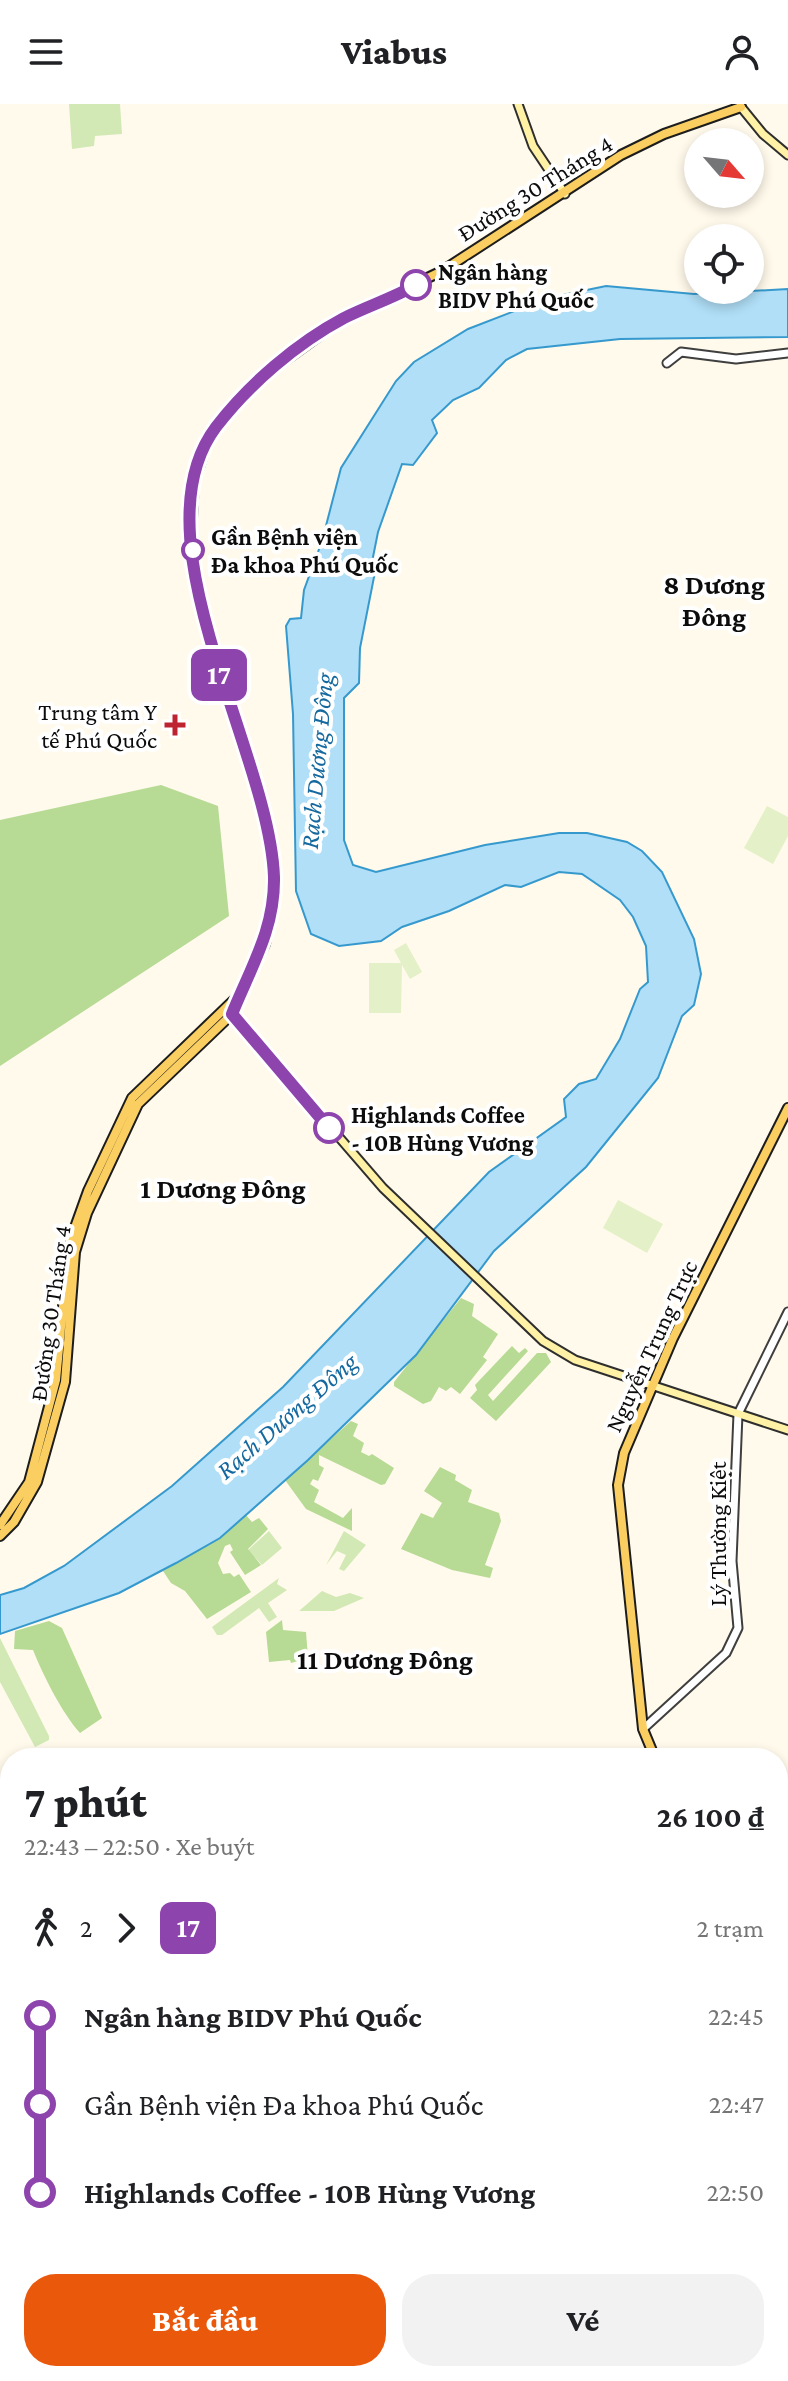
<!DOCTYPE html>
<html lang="vi">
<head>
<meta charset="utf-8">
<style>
  :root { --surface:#fff; --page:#f2f2f2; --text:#202124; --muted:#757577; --accent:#ea580c }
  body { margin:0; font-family:"Crimson Pro",serif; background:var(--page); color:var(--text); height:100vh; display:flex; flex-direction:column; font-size:30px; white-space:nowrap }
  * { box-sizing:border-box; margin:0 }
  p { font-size:26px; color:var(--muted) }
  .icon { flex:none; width:44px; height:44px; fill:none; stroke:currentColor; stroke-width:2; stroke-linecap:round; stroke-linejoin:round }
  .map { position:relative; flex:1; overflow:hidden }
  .details { position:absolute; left:0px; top:1644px; width:788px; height:634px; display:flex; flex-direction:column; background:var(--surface); border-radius:32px 32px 0 0; box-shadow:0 4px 12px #0003 }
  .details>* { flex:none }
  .badge { padding:0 16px; border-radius:12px; font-size:28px; line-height:52px }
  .needle { width:52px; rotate:118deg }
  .tools { position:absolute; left:684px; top:24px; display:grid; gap:16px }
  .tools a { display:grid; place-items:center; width:80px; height:80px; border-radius:50%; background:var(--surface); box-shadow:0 4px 12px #0003; font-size:40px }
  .map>.badge { position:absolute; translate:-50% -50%; box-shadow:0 0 0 4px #fff }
  .legs { display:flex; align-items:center; gap:12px; height:88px; padding:0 24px; font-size:26px }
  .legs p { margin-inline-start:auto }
  .summary { display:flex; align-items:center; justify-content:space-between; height:136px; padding:0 24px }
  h1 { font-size:44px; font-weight:800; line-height:60px }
  .button { display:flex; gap:16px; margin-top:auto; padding:16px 24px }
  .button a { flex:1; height:92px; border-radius:32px; background:var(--accent); color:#fff; font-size:32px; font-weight:800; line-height:92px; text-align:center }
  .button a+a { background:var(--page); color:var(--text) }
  ul { padding:0 24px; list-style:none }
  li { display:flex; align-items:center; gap:28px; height:88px; font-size:30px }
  li i { display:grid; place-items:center; width:12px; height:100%; margin:0 10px; background:currentColor }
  li i::after { content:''; width:20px; height:20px; margin:-10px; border:6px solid; border-radius:50%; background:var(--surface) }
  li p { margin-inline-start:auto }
  li:first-child i { background:linear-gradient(#0000 50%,currentColor 0) }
  li:last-child i { background:linear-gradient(currentColor 50%,#0000 0) }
  header { display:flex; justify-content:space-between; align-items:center; height:104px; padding:0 24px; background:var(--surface); font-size:36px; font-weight:800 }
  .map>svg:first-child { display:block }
</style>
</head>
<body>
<header><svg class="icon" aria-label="menu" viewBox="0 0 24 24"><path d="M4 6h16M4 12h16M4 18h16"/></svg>Viabus<svg class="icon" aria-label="person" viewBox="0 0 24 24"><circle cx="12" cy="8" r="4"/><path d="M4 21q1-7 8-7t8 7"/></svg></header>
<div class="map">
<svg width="788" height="2277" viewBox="0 0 788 2277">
  <rect width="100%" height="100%" fill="#fffaeb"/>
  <path fill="#d3e9b5" d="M 69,0 L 120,0 L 122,30 L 95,32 L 94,42 L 72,45 Z
    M 269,1427 L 282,1444 L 262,1461 L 248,1446 Z
    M 344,1427 L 366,1441 L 344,1467 L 339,1465 L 346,1451 L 337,1447 L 326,1461 Z
    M 279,1474 L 277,1480 L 287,1486 L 268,1499 L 277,1513 L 269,1518 L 259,1504 L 222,1531 L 217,1531 L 212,1523 Z
    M 322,1487 L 336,1493 L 350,1489 L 364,1494 L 334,1507 L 299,1507 Z
    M 0,1534 L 49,1632 L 49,1636 L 35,1643 L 0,1578 Z"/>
  <path fill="#b7da94" d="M 161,681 L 218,702 L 229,812 L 0,962 L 0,716 Z
    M 461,1194 L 474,1200 L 472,1212 L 498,1230 L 483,1253 L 487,1256 L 460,1290 L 451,1283 L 446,1287 L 439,1283 L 431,1297 L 423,1300 L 394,1282 L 394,1278 Z
    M 512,1242 L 519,1249 L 525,1244 L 528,1247 L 488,1291 L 493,1297 L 537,1249 L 546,1249 L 551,1258 L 496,1317 L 470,1294 L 477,1286 L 475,1281 Z
    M 351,1317 L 358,1320 L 353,1332 L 364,1339 L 361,1348 L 369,1352 L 372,1350 L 394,1364 L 385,1380 L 381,1381 L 319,1351 L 319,1361 L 324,1364 L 318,1377 L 313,1375 L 310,1380 L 319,1386 L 314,1398 L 343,1414 L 352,1404 L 352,1427 L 306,1405 L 285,1376 Z
    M 440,1363 L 456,1371 L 455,1376 L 472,1386 L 468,1398 L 499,1409 L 501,1417 L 485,1461 L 493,1464 L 490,1474 L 452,1466 L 401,1445 L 421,1409 L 433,1414 L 442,1399 L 424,1387 Z
    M 246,1411 L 252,1418 L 259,1414 L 268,1425 L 248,1445 L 261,1461 L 245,1471 L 230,1448 L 233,1446 L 230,1440 L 225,1442 L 218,1459 L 223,1470 L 230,1469 L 234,1473 L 239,1470 L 251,1488 L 207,1515 L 185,1487 L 171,1479 L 163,1467 L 221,1434 Z
    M 282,1516 L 283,1526 L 306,1528 L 308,1554 L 291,1559 L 290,1556 L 269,1558 L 266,1528 Z
    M 49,1517 L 62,1524 L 102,1614 L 80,1629 C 62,1609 43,1571 33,1546 L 14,1545 L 15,1527 Z"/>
  <path fill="#e4f0c7" d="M 767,702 L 788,713 L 788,732 L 773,760 L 744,744 Z
    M 406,839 L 422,868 L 410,875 L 402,861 L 401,909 L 369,909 L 369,859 L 401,859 L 394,846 Z
    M 618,1096 L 663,1120 L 647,1149 L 603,1124 Z"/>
  <path fill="#b0dff7" stroke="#3699ce" stroke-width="2" d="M 606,182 L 694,190 L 788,185 L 788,233 L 620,235 L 527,245 L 506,256 L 479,284 L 453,296 L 432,316 L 437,329 L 413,361 L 402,360 L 378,428 L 371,463 L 375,468 L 360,544 L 359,579 L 344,594 L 344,736 L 353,761 L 376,768 L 485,741 L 559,729 L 587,729 L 627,738 L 642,747 L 662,768 L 694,835 L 701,870 L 694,901 L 682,912 L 658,974 L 586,1063 L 494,1147 L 416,1251 L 308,1356 L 220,1434 L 176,1459 L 119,1489 L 0,1530 L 0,1491 L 24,1484 L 64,1462 L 172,1382 L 283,1283 L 489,1068 L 566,1013 L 564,995 L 579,980 L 596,975 L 620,935 L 640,885 L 648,878 L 646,842 L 633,813 L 620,796 L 582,770 L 559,768 L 521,783 L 505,781 L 449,807 L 402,823 L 381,837 L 339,842 L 311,830 L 296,787 L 293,610 L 286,522 L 290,515 L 301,514 L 304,486 L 322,437 L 341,364 L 396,277 L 414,258 L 468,225 L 548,194 Z"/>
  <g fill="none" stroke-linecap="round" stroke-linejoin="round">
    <path stroke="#3699ce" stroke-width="2" d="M 0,2200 L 10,2204"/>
    <path stroke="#b0dff7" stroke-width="9" d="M 0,1720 L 10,1718
      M 690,2268 L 690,2277"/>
    <defs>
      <path id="tertiary" d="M 667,259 L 681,248 L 736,255 L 788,249
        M 643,1625 L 726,1549 L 738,1524 L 732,1457 L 738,1310 L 788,1208
        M 778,2006 L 788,2009"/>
      <path id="secondary" d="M 518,0 L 533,42 L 565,90
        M 741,3 L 763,30 L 788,51
        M 229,906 L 383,1084 L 543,1237 L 575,1256 L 788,1326"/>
      <path id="primary" d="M 0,1421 L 29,1378 L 56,1276 L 69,1140 L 88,1087 L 132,994 L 237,893
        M 0,1432 L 14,1418 L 37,1378 L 65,1278 L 75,1148 L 87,1109 L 138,1000 L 232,910 L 265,840 L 272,808 L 273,768 L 257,679 L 225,590 L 204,518 L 191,432 L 194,378 L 207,339 L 222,316 L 268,269 L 344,214 L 442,167 L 621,51 L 664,30 L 741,3
        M 655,1654 L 643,1625 L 618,1381 L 624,1349 L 673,1234 L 788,1004
        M 754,2268 L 758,2277"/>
    </defs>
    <use href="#tertiary" stroke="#3f3f3f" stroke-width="11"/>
    <use href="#secondary" stroke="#2e2e2e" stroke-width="11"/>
    <use href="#primary" stroke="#1d1d1d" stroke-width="12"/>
    <use href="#tertiary" stroke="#fff" stroke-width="7"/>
    <use href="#secondary" stroke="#fff1a6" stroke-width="7"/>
    <use href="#primary" stroke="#face60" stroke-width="8"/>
  </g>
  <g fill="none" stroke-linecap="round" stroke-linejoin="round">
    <defs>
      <path id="line-1" d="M 329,1024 L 232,910 C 251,863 275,825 274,773 C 270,649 133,433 216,323 C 249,280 297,239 344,214 C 368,202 393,194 416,181"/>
    </defs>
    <use href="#line-1" stroke="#fff" stroke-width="18"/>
    <use href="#line-1" stroke="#8e44ad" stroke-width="12"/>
  </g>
  <g fill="#fff" stroke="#8e44ad" stroke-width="4">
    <circle cx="416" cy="181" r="14"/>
    <circle cx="193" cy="446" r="10"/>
    <circle cx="329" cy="1024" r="14"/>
  </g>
  <path fill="#bd2331" stroke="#fff" stroke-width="3" d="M171 609h8v8h8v8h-8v8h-8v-8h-8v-8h8z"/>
  <g text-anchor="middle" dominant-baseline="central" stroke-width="8" stroke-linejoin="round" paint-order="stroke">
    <g font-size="24" fill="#0c0c0c" stroke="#fff">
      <text transform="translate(535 84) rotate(-32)">Đường 30 Tháng 4</text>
      <text transform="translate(50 1209) rotate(-82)">Đường 30 Tháng 4</text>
      <text transform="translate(651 1242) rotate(-65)">Nguyễn Trung Trực</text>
      <text transform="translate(717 1430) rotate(-90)">Lý Thường Kiệt</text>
    </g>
    <g font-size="24" font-weight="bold" fill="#0c0c0c" stroke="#fff" text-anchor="start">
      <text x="438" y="167">Ngân hàng<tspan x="438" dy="28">BIDV Phú Quốc</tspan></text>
      <text x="211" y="432">Gần Bệnh viện<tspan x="211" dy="28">Đa khoa Phú Quốc</tspan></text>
      <text x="351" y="1010">Highlands Coffee<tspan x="351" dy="28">- 10B Hùng Vương</tspan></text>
    </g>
    <g font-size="24" fill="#0c0c0c" stroke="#fff" text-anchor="end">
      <text x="157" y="607">Trung tâm Y<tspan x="157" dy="28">tế Phú Quốc</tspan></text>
    </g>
    <g font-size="26" font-style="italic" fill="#15699f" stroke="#fff">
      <text transform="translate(317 657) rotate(-85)">Rạch Dương Đông</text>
      <text transform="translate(287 1312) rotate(-41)">Rạch Dương Đông</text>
    </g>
    <g font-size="28" font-weight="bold" fill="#0c0c0c" stroke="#fff">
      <text x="714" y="480">8 Dương<tspan x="714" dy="32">Đông</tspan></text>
      <text x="223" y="1084">1 Dương Đông</text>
      <text x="385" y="1555">11 Dương Đông</text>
    </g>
  </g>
</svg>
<div class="tools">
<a><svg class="needle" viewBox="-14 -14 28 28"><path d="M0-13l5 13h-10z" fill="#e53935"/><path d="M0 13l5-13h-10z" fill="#757577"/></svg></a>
<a><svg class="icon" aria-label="locate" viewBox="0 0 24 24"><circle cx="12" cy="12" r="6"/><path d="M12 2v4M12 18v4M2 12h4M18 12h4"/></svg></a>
</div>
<b class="badge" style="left:219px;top:571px;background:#8e44ad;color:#fff">17</b>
<section class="details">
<div class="summary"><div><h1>7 phút</h1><p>22:43 – 22:50 · Xe buýt</p></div><b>26 100 ₫</b></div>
<div class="legs"><svg class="icon" aria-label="walk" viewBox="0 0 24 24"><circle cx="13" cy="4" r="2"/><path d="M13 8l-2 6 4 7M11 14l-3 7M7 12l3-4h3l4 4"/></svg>2<svg class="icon" aria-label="forward" viewBox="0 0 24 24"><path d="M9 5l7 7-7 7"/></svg><b class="badge" style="background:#8e44ad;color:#fff">17</b><p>2 trạm</p></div>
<ul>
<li><i style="color:#8e44ad"></i><b>Ngân hàng BIDV Phú Quốc</b><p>22:45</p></li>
<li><i style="color:#8e44ad"></i><span>Gần Bệnh viện Đa khoa Phú Quốc</span><p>22:47</p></li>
<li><i style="color:#8e44ad"></i><b>Highlands Coffee - 10B Hùng Vương</b><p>22:50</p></li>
</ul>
<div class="button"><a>Bắt đầu</a><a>Vé</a></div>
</section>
</div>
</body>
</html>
